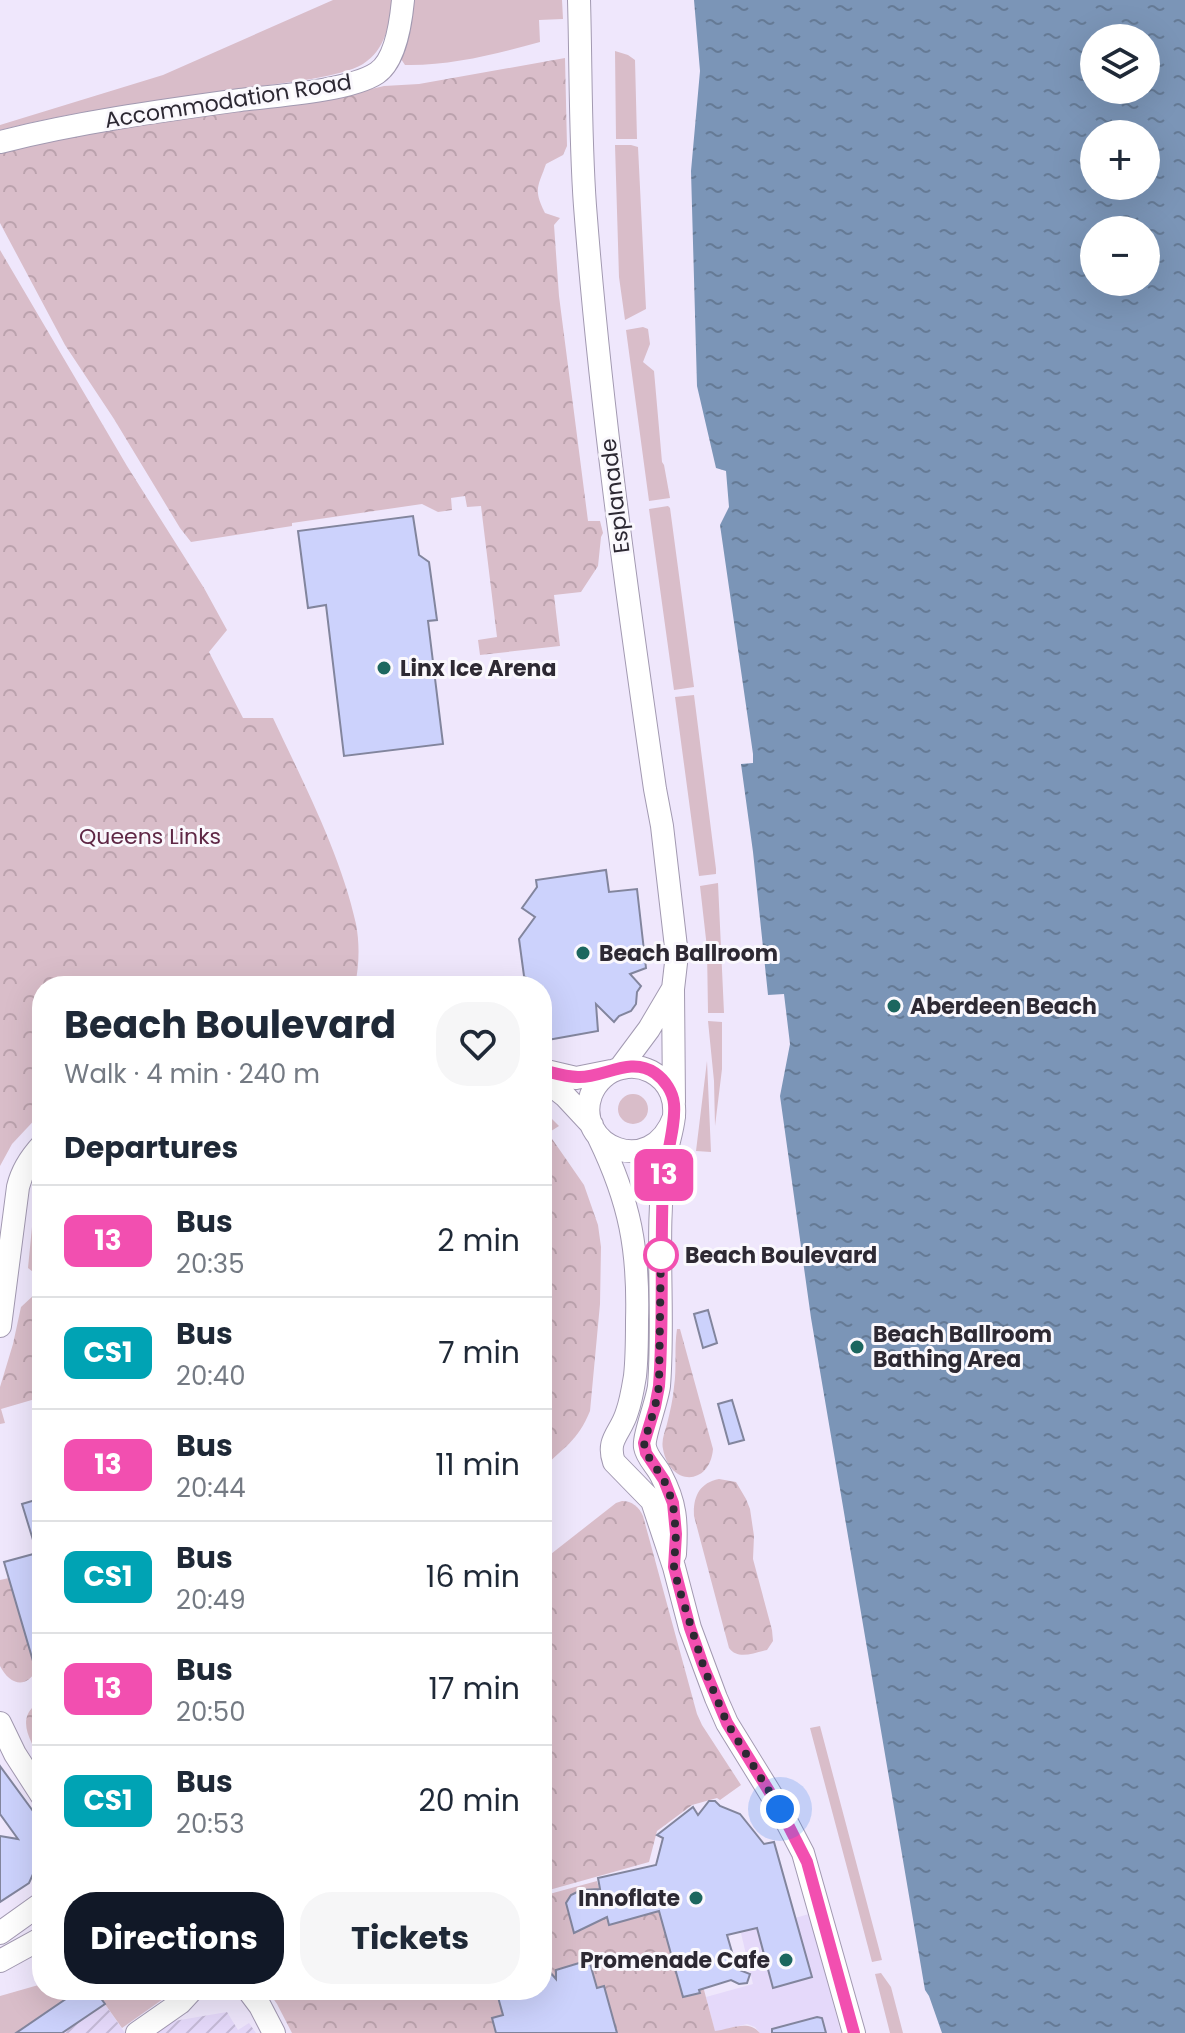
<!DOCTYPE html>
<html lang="en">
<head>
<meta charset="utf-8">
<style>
  :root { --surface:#fff; --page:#f6f6f7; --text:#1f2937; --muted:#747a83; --line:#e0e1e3; --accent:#111827 }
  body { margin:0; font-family:Poppins,sans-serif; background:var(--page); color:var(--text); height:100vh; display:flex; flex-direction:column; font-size:30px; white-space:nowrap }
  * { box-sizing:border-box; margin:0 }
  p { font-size:26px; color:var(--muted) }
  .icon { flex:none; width:44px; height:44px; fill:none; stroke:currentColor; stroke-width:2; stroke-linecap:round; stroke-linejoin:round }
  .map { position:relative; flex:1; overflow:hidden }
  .side { position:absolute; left:32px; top:976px; width:520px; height:1024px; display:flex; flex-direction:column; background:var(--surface); border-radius:32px; box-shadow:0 8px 32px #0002 }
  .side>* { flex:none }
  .badge { padding:0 16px; border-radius:12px; font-size:28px; line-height:52px }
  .buttons { position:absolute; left:1080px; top:24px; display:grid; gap:16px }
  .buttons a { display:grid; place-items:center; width:80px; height:80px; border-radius:50%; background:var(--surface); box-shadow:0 8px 32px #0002; font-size:40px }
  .you { position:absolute; width:40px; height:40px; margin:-20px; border:6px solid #fff; border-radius:50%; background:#1a73e8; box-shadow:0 0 0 12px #1a73e833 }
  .map>.badge { position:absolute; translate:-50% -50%; box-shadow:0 0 0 4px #fff }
  h2 { padding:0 32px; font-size:30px; line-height:72px }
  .round { display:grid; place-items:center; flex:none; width:84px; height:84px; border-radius:32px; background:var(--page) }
  .summary { display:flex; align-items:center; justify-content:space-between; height:136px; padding:0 32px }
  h1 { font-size:38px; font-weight:700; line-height:60px }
  .button { display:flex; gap:16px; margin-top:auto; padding:16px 32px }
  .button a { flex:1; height:92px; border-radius:32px; background:var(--accent); color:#fff; font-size:32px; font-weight:700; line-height:92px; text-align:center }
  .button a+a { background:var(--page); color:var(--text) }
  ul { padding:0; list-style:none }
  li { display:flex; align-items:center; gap:24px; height:112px; padding:0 32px; border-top:2px solid var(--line) }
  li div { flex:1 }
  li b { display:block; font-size:30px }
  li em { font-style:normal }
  li .badge { min-width:88px; font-weight:700; text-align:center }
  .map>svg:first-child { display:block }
</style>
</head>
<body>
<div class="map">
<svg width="1185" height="2033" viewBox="0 0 1185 2033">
  <defs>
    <pattern id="industrial-furrows" width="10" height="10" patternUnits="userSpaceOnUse" patternTransform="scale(2)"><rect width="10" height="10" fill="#e5d9fa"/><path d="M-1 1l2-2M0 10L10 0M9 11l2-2" fill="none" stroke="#c5bad7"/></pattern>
    <pattern id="park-crowns" width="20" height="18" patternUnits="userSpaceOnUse" patternTransform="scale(2)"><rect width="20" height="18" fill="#d9bdc9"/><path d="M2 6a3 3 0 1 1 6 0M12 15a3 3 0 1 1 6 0" fill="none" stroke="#bba2ad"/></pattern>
    <pattern id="water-ripples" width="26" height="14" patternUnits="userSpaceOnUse" patternTransform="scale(2)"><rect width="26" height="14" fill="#7b95b7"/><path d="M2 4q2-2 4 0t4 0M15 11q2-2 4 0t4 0" fill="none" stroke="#657a95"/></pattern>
  </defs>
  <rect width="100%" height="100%" fill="#efe7fc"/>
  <path fill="#e5d9fa" d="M 809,1914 L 841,2033 L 760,2033 L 755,2027 L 747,2024 L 715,2032 L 706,1997 L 753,1984 L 741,1933 Z"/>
  <path fill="url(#industrial-furrows)" d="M 79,1990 L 95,1990 L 125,2033 L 16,2033 Z
    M 227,2012 L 238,2030 L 249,2023 L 256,2033 L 156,2033 L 174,2021 Z"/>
  <path fill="#d9bdc9" d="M 333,0 L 393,0 C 389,25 386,49 363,64 C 343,77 281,83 255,87 C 170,99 84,109 0,130 L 0,125 L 163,75 Z
    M 411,0 L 562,0 L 563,19 L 539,20 L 540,42 C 497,54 450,66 405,65 L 401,59 Z
    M 615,51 L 628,55 L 635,60 L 637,139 L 616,139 Z
    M 615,145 L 631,145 L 638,147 L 646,309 L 625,320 L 619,277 Z
    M 643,327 L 648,329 L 650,344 L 643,362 L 654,371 L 662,462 L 664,465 L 670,498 L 649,501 L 626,330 Z
    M 668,506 L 670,508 L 694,687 L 674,690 L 649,509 Z
    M 694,695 L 716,869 L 716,874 L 699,876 L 675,697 Z
    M 718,883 L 724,1013 L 708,1013 L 707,948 L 700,886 Z
    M 708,1021 L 722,1022 L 722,1069 L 715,1126 L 714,1081 Z
    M 707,1061 L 711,1152 L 696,1151 Z
    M618 1109a15 15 0 1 1 30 0a15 15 0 1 1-30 0Z
    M 42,1177 L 42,1295 L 35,1294 L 37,1275 L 28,1268 L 35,1196 Z
    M 820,1726 L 882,1960 L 872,1962 L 810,1728 Z
    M 881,1973 L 891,1987 L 903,2033 L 890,2033 L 875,1974 Z
    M 42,1984 L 42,1990 L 79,1990 L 16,2033 L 0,2033 L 0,1996 Z
    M 95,1990 L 165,1990 L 173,1992 L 122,2028 Z"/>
  <path fill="url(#park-crowns)" d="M 565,58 L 567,146 L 563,155 L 546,164 C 538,187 533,189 545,213 L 560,218 L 554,225 L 559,296 L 588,521 L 600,521 L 603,533 L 601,537 L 598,566 L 581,592 L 554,595 L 560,646 L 480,655 L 478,640 L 497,637 L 481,506 L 467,507 L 465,496 L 451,498 L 452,510 L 438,512 L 422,504 L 292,523 L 292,526 L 191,542 L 180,528 L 114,419 L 65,345 L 0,223 L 0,153 L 111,128 L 350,94 L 384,86 L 419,84 Z
    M 0,250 L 127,466 L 204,588 L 227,630 L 209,652 L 243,718 L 273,718 C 303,782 341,855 356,924 C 360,945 359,966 355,986 L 42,986 L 42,1112 L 12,1144 L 0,1166 Z
    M 542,1109 L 559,1126 L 548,1133 L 584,1185 L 598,1225 L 601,1247 L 600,1304 L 590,1411 C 578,1441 563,1448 542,1469 Z
    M 35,1294 L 42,1295 L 42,1397 L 1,1409 L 5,1423 L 0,1424 L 0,1387 L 13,1344 L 21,1307 Z
    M 677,1329 L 680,1329 L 713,1449 C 710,1486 670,1487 663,1449 C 661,1440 665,1432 667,1424 C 670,1412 673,1399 674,1387 C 677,1368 674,1348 677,1329 Z
    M 719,1479 L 736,1482 L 746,1499 L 750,1509 L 754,1536 L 753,1559 L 772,1630 L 773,1641 L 767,1650 C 753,1653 738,1660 729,1648 L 694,1516 C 693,1497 699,1483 719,1479 Z
    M 622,1501 C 632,1501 639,1507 643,1516 L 697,1714 L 702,1725 L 741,1785 L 720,1800 L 717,1798 L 692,1805 L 657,1831 L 649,1862 L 542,1892 L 542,1561 L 616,1503 Z
    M 9,1578 L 36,1670 C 26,1690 9,1684 0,1666 L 0,1580 Z
    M 42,1700 L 42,1762 C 33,1745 16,1722 34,1706 L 33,1701 Z
    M 597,1881 L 609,1924 L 681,1904 L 715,2031 C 731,2029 748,2019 760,2033 L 292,2033 L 277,2004 L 267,1990 L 542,1990 L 542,1896 Z"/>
  <path fill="url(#water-ripples)" fill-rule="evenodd" d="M 694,0 L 1185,0 L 1185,2033 L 942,2033 L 929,1996 L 925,1990 L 811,1318 L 780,1096 L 790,1044 L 784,994 L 768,995 L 753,852 L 741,764 L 753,763 L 753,754 L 720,525 L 729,507 L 726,471 L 716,468 L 697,386 L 691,171 L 700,71 ZM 1094,38 L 1146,38 L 1146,90 L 1094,90 ZM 1094,134 L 1146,134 L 1146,186 L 1094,186 ZM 1094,230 L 1146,230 L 1146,282 L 1094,282 Z"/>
  <path fill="#ccd2fc" stroke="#82859d" stroke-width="2" d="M 413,516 L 419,555 L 429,562 L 437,620 L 428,621 L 443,744 L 344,756 L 326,605 L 308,608 L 298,531 Z
    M 606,870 L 609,892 L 637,889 L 646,968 L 630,974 L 641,986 L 637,992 L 636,1004 L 631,1011 L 619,1016 L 614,1022 L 596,1004 L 598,1031 L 542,1041 L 542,986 L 539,986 L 524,976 L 519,939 L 535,917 L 522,908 L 537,887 L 536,880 Z
    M 708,1310 L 717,1343 L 703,1348 L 694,1314 Z
    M 732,1400 L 744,1440 L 729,1444 L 718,1404 Z
    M 42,1498 L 42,1677 L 38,1678 L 4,1562 L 37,1553 L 22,1504 Z
    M 0,1766 L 41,1822 L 42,1845 L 42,1866 L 38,1863 L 29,1883 L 0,1902 L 0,1836 L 18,1839 L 0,1814 Z
    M 709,1801 L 715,1801 L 720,1806 L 740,1814 L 764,1844 L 774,1842 L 812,1977 L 773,1988 L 757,1928 L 727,1935 L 737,1969 L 750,1974 L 747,1983 L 739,1984 L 731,1980 L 699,1990 L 700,1993 L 683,1997 L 659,1911 L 609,1925 L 607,1917 L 574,1933 L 566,1903 L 571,1895 L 581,1890 L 600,1889 L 598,1878 L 656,1865 L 663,1838 L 657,1835 L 693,1807 L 698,1815 Z
    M 589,1960 L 597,1988 L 604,1986 L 617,2033 L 496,2033 L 492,2018 L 503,2015 L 496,1990 L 542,1990 L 542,1963 L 556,1979 L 556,1970 Z
    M 79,1990 L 95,1990 L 105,2004 L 62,2033 L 16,2033 Z
    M 817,2017 L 822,2018 L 826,2033 L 772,2033 L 772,2029 Z"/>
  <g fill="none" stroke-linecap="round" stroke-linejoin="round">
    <defs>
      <path id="minor" d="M 579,0 C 581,68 580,138 585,206 C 600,401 627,595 655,789 L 662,826 L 676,947 L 676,963 L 673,989 L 674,1102
        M 0,142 C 79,122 160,111 240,100 C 274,96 350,91 377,73 C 396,60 401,21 403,0
        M 620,1068 L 649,1029 L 672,990
        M 542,1070 L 576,1078 L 611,1071
        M 542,1078 L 565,1096 L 592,1125
        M 674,1117 C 651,1180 573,1146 591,1095 C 596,1082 607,1071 622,1068 C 642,1063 663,1074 671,1093 C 679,1113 670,1134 666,1154 C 654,1230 665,1309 659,1386 C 657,1402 643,1437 645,1447 C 647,1458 656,1465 661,1475 C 676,1503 677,1522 675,1554
        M 599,1138 C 630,1202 639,1250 637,1321 C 637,1339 637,1358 635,1376 C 633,1388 631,1401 627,1412 C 621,1433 606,1439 614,1462 L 652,1501 L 674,1567 L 690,1628 L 716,1698 L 727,1723 L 780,1809 L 803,1853 L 854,2033
        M 0,1326 L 18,1187 C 22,1170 30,1158 42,1145
        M 0,1723 L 15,1754 L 42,1796
        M 0,1933 L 42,1903
        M 0,1961 L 42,1938
        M 248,1990 L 260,2006 L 274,2033
        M 137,2033 L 180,2003 L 192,1990"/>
    </defs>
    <use href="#minor" stroke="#a299b1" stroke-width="24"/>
    <use href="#minor" stroke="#fff" stroke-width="22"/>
  </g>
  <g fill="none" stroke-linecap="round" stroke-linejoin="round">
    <defs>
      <path id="line" d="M 542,1070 C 554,1073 566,1077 578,1077 C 604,1078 630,1056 655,1073 C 665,1080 673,1092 674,1104 C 676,1126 665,1159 663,1183 C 660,1251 664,1319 659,1386 L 655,1407 L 644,1443 L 646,1453 L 664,1480 L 673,1503 L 676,1534 L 674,1567 L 690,1628 L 704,1668 L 727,1723 L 780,1809 L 807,1862 L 854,2033"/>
    </defs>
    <use href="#line" stroke="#fff" stroke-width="18"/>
    <use href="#line" stroke="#f24fb0" stroke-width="12"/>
    <path stroke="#2d2933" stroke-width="8" stroke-dasharray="0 14.4" d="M 661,1255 L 661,1250 L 659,1386 L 655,1407 L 644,1443 L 646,1453 L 664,1480 L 673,1503 L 676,1534 L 674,1567 L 678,1585 L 704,1668 L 727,1723 L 780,1809"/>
  </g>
  <g fill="#1c675f" stroke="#faf8fd" stroke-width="3">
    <circle cx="384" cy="668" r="8"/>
    <circle cx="583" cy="953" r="8"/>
    <circle cx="894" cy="1006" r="8"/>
    <circle cx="857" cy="1347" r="8"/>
    <circle cx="696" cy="1898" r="8"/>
    <circle cx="786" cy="1960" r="8"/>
  </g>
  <circle fill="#fff" stroke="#f24fb0" stroke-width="4" cx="661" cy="1255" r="16"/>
  <g text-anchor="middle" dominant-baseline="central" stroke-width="6" stroke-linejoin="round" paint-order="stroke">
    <g font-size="22" fill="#2d2933" stroke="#faf8fd">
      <text transform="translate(228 101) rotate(-9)">Accommodation Road</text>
      <text transform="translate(615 496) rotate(-97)">Esplanade</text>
    </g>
    <g font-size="22" font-weight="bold" fill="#2d2933" stroke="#faf8fd" text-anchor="start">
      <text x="400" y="668">Linx Ice Arena</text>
      <text x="599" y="953">Beach Ballroom</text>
      <text x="910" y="1006">Aberdeen Beach</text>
      <text x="873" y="1334">Beach Ballroom<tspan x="873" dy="25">Bathing Area</tspan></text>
      <text x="680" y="1898" text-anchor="end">Innoflate</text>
      <text x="770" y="1960" text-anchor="end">Promenade Cafe</text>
    </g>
    <g font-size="22" fill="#5f2745" stroke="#faf8fd">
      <text x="150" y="836">Queens Links</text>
    </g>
    <g font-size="22" font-weight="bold" fill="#2d2933" stroke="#faf8fd" text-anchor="start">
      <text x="685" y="1255">Beach Boulevard</text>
    </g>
  </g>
</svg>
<div class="buttons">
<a><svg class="icon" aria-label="layers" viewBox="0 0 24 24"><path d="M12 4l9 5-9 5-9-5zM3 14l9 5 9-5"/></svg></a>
<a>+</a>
<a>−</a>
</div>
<div class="you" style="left:780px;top:1809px"></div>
<b class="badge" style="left:664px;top:1175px;background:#f24fb0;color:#fff">13</b>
<section class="side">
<div class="summary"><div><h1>Beach Boulevard</h1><p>Walk · 4 min · 240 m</p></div><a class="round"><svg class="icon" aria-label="heart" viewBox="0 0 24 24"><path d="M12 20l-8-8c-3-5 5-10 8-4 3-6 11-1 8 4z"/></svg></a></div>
<h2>Departures</h2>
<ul>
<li><span class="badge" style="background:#f24fb0;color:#fff">13</span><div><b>Bus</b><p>20:35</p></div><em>2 min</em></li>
<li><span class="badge" style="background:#00a3b4;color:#fff">CS1</span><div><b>Bus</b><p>20:40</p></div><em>7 min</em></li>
<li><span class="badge" style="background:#f24fb0;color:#fff">13</span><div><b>Bus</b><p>20:44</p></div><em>11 min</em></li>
<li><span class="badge" style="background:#00a3b4;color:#fff">CS1</span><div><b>Bus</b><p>20:49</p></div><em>16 min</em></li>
<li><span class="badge" style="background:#f24fb0;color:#fff">13</span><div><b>Bus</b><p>20:50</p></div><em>17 min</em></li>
<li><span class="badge" style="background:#00a3b4;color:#fff">CS1</span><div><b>Bus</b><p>20:53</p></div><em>20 min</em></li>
</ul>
<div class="button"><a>Directions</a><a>Tickets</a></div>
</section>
</div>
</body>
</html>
